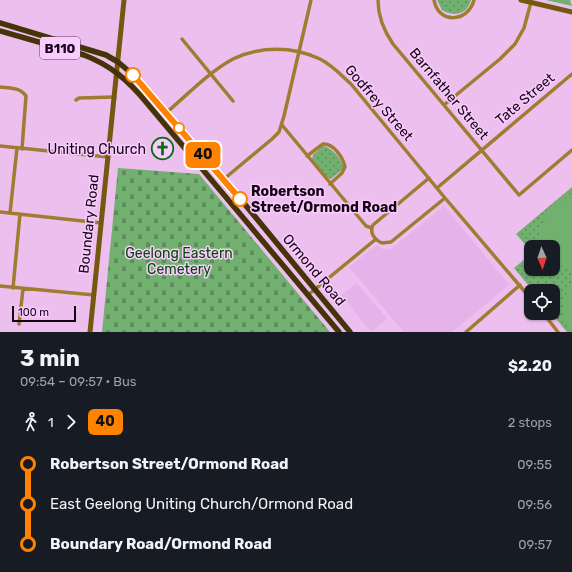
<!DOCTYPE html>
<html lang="en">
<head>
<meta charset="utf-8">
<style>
  :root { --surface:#171b24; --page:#20242c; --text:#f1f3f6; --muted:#9ea1a6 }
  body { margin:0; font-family:Rubik,sans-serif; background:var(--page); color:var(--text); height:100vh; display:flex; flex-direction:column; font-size:15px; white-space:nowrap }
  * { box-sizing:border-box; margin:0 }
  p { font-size:13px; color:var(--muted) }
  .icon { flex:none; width:22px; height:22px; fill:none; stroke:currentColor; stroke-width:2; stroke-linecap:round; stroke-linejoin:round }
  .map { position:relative; height:332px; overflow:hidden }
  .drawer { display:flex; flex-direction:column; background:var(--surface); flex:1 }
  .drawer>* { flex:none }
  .badge { padding:0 8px; border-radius:6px; font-size:14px; line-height:26px }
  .needle { width:26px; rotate:177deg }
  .buttons { position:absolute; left:524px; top:240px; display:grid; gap:8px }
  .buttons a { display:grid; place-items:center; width:36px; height:36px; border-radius:8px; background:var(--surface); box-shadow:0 1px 3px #0004; font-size:20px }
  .scale { position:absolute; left:12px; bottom:10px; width:64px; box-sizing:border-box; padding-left:4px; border:2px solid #140515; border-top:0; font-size:11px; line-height:14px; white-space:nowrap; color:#140515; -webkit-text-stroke:3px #f9ccfd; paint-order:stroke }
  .map>.badge { position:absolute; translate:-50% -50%; box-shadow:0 0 0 2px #fff }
  .legs { display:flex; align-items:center; gap:6px; height:44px; padding:0 20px; font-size:13px }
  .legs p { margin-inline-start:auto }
  .summary { display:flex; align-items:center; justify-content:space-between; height:68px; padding:0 20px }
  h1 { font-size:22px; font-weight:700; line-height:30px }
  ul { padding:0 20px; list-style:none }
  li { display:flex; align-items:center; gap:14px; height:40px; font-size:15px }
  li i { display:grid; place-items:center; width:6px; height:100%; margin:0 5px; background:currentColor }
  li i::after { content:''; width:10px; height:10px; margin:-5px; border:3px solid; border-radius:50%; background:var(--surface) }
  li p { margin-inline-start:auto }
  li:first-child i { background:linear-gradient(#0000 50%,currentColor 0) }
  li:last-child i { background:linear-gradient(currentColor 50%,#0000 0) }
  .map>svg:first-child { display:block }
</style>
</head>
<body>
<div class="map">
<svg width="572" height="332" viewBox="0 0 572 332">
  <defs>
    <pattern id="grass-tufts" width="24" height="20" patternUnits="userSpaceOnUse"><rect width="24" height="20" fill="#71b06f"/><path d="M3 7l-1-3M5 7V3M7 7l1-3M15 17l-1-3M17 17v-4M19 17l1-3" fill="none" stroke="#5c8d5a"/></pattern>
    <pattern id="cemetery-stones" width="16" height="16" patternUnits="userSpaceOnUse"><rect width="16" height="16" fill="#71b06f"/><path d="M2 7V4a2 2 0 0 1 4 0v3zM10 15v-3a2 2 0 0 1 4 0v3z" fill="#5c8d5a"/></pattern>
    <pattern id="park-dots" width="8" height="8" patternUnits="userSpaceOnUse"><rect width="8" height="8" fill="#71b06f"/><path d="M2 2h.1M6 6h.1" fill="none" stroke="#5c8d5a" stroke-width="1.8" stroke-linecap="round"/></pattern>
  </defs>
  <rect width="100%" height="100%" fill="#ecbfef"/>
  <path fill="#e5b3e9" d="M 444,206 L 509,285 L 452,332 L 404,332 L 349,267 L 377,245 L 384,250 L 391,249 Z
    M 357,283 L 387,319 L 371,332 L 341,295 Z"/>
  <path fill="url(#grass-tufts)" d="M 546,0 L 570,0 L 572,6 Z"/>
  <path fill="url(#cemetery-stones)" d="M 118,168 L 199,174 L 330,332 L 102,332 Z"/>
  <path fill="url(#park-dots)" d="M 437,0 L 471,0 C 467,15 454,17 442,10 Z
    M 323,146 C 332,147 344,161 343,169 L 331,179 L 327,177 L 312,159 L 313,155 Z
    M 572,187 L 572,332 L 567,332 L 551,313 L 553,313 L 553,291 L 533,291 L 514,268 L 531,254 L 531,269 L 553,269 L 553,247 L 531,247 L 531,251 L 516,234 Z"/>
  <path fill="#71b06f" d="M 572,193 L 572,267 L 566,268 L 553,263 L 553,247 L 541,247 C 539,214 548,213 572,193 Z
    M 572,284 L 572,332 L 571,332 C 562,317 560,298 572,284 Z"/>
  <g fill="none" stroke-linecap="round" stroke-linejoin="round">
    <path stroke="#9f7c30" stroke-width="3.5" d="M 378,0 C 378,17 384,31 393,44 L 519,195 L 572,150
      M 434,0 C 438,24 468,23 474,0
      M 182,39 L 233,101
      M 0,87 C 9,88 20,87 26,96 L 22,149
      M 76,100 L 79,98 L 115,97
      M 444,105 L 500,59 L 515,44 L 524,28 L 531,2
      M 166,113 C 187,95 209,72 233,59 C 260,46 293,46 320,59 C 332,65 341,75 351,84 L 445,198 L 531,299
      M 282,125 L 366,226 L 372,228
      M 0,146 L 108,157
      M 307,156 L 323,144 C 333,143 343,157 345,167 L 342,173 L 330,184
      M 429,178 L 373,225 C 369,233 375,240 382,243 L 391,242 L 445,198
      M 224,179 L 272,139 L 279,132 L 284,116 L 311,0
      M 437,188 L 572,74
      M 0,212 L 101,223
      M 10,213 L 17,148
      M 0,286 L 94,295
      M 13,288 L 20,214
      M 308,295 L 376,239
      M 543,313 L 558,332
      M 19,324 L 23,289
      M 466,332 L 520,285"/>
    <path stroke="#75570d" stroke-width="5" d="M 521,0 L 572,12
      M 90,332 L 124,0"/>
    <path stroke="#463409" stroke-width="5.5" d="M 0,23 L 106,55 L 118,62 L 131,73 L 224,179 L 350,332
      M 0,31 L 84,55 C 110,65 128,80 146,102 L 339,332"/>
  </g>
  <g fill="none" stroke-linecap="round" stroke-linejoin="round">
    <defs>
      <path id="line-1" d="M 133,75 L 240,199"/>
    </defs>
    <use href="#line-1" stroke="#fff" stroke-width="9"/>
    <use href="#line-1" stroke="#ff8200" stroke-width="6"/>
  </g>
  <defs>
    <symbol id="church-ring" viewBox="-11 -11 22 22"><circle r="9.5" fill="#f9ccfd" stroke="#0b6a14" stroke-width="1.5"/><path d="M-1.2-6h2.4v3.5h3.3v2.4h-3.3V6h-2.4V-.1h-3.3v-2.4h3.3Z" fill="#0b6a14"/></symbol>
  </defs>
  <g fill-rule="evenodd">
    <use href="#church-ring" x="150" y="136" width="25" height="25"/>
  </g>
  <g fill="#fff" stroke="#ff8200" stroke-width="2">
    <circle cx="133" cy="75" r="7"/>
    <circle cx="179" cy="128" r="5"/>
    <circle cx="240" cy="199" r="7"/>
  </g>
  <g text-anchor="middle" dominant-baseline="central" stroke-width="3" stroke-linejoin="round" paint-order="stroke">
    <rect fill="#f9ccfd" stroke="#59415b" stroke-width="1" x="40" y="37" width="40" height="22" rx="3"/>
    <g font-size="13" font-weight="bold" fill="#140515">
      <text x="60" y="48">B110</text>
    </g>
    <g font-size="14" fill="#140515" stroke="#f9ccfd">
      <text transform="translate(449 94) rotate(50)">Barnfather Street</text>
      <text transform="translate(525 99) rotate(-40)">Tate Street</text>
      <text transform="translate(379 103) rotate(49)">Godfrey Street</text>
      <text transform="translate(89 224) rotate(-84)">Boundary Road</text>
      <text transform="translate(314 270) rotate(50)">Ormond Road</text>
    </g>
    <g font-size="14" fill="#140515" stroke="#f9ccfd" text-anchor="end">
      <text x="146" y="149">Uniting Church</text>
    </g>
    <g font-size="14" font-weight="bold" fill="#140515" stroke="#f9ccfd" text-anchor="start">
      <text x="251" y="191">Robertson<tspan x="251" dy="16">Street/Ormond Road</tspan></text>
    </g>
    <g font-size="14" fill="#004905" stroke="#f9ccfd">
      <text x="179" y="253">Geelong Eastern<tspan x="179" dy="16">Cemetery</tspan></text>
    </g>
  </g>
</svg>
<div class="buttons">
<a><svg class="needle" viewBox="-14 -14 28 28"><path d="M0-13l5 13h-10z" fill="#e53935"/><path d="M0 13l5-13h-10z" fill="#9ea1a6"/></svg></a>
<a><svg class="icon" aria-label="locate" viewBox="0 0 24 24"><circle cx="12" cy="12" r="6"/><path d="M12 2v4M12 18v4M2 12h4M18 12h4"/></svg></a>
</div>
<div class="scale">100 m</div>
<b class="badge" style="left:203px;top:155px;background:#ff8200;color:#111">40</b>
</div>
<section class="drawer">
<div class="summary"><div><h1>3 min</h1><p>09:54 – 09:57 · Bus</p></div><b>$2.20</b></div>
<div class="legs"><svg class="icon" aria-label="walk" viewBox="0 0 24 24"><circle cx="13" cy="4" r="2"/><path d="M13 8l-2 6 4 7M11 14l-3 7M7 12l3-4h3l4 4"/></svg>1<svg class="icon" aria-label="forward" viewBox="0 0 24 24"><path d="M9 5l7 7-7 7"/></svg><b class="badge" style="background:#ff8200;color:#111">40</b><p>2 stops</p></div>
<ul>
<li><i style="color:#ff8200"></i><b>Robertson Street/Ormond Road</b><p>09:55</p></li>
<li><i style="color:#ff8200"></i><span>East Geelong Uniting Church/Ormond Road</span><p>09:56</p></li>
<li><i style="color:#ff8200"></i><b>Boundary Road/Ormond Road</b><p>09:57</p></li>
</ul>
</section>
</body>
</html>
